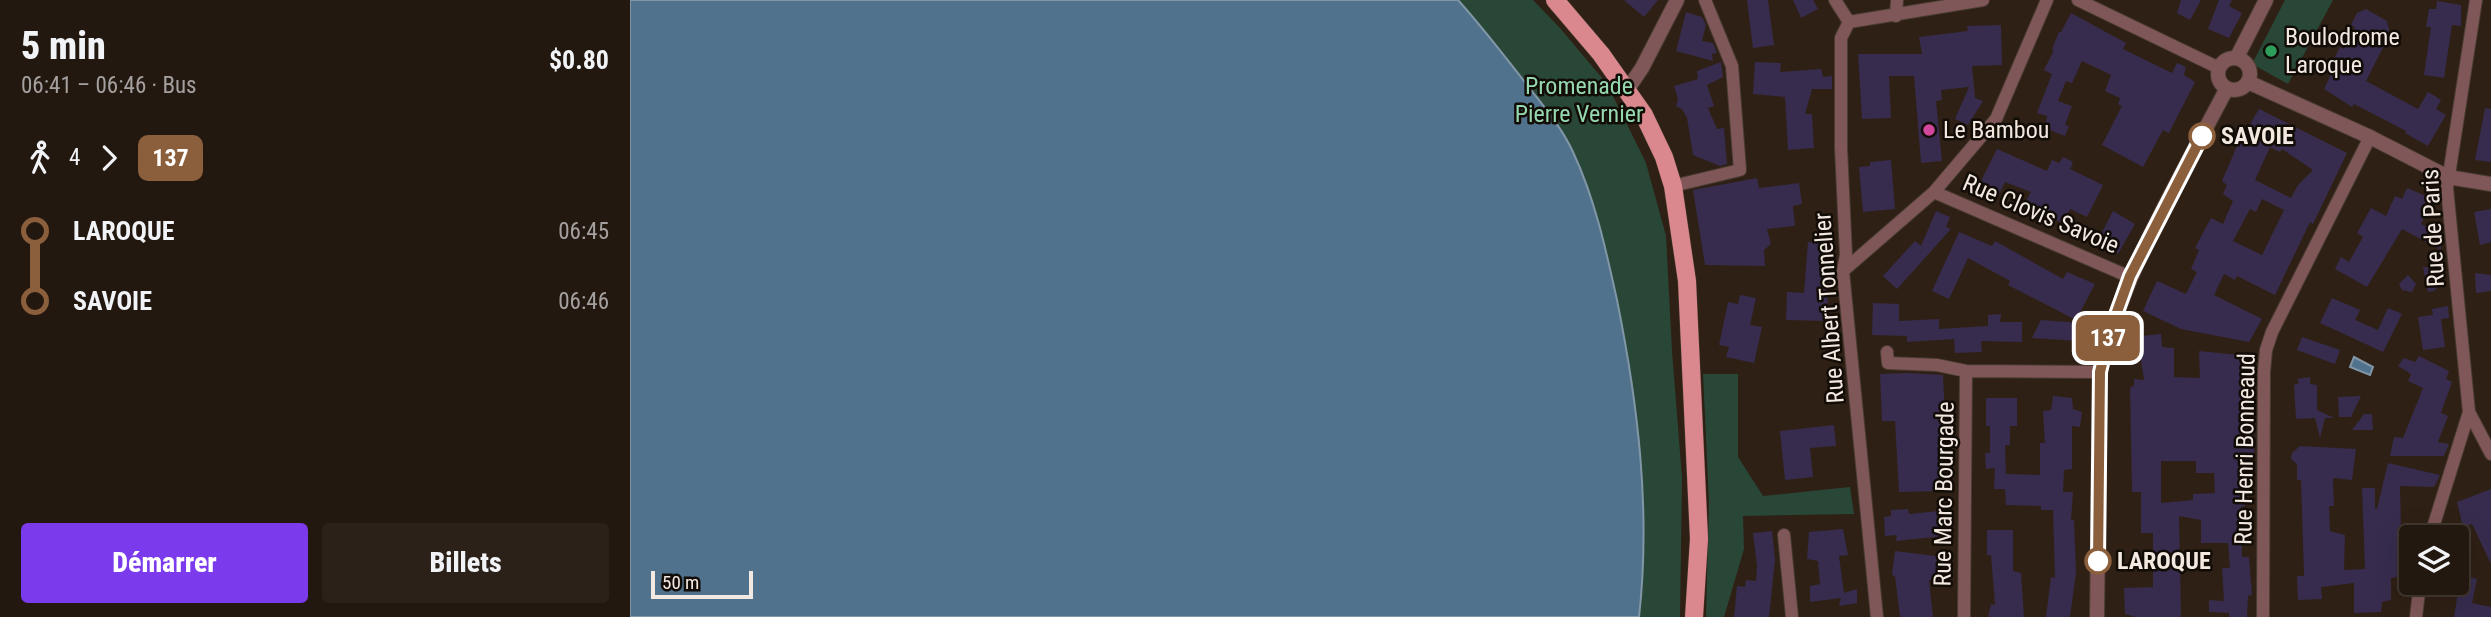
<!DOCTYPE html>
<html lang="fr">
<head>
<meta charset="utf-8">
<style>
  :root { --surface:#231810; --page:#2b2119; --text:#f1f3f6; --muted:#a3a09f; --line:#403730; --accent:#7c3aed }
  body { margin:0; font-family:"Roboto Condensed",sans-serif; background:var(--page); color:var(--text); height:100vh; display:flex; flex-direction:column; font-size:26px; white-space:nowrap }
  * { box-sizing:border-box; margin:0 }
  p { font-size:23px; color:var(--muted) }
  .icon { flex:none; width:38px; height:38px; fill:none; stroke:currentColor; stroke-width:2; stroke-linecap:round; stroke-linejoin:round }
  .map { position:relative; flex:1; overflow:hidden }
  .sheet { display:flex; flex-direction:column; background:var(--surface); width:630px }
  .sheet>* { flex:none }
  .badge { padding:0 14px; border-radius:10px; font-size:24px; line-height:46px }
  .buttons { position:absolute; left:1769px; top:525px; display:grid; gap:14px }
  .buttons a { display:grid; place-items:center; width:70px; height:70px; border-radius:7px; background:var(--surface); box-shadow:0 7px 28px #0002,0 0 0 2px var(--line); font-size:35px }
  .scale { position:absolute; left:21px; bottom:18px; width:102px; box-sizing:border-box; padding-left:7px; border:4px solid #f3e9e1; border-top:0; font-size:19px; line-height:24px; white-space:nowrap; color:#f3e9e1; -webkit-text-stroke:5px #120c07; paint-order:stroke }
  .map>.badge { position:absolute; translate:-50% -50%; box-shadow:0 0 0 4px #fff }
  .legs { display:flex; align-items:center; gap:10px; height:77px; padding:0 21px; font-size:23px }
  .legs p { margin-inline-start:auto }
  .head { display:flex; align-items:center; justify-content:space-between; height:119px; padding:0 21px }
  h1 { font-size:38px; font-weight:800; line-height:52px }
  .button { display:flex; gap:14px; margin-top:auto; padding:14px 21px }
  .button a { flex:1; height:80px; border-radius:7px; background:var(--accent); color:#fff; font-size:28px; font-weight:800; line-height:80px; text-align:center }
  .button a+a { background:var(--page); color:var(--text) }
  ul { padding:0 21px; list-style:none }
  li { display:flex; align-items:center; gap:24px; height:70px; font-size:26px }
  li i { display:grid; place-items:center; width:10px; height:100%; margin:0 9px; background:currentColor }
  li i::after { content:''; width:18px; height:18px; margin:-9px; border:5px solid; border-radius:50%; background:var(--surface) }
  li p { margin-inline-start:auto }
  li:first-child i { background:linear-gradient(#0000 50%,currentColor 0) }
  li:last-child i { background:linear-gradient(currentColor 50%,#0000 0) }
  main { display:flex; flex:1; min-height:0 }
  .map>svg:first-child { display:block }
</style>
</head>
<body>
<main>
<section class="sheet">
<div class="head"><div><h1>5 min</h1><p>06:41 – 06:46 · Bus</p></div><b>$0.80</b></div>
<div class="legs"><svg class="icon" aria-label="walk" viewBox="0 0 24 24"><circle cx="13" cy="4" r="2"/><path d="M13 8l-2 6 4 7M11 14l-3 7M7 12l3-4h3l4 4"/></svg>4<svg class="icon" aria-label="forward" viewBox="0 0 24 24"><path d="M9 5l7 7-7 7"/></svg><b class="badge" style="background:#8b5e3c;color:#fff">137</b></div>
<ul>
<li><i style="color:#8b5e3c"></i><b>LAROQUE</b><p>06:45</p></li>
<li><i style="color:#8b5e3c"></i><b>SAVOIE</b><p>06:46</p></li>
</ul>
<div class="button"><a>Démarrer</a><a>Billets</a></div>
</section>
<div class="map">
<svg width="1861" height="617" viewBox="0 0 1861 617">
  <rect width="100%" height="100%" fill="#2f2015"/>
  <path fill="#294736" d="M 828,0 L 903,0 L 930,28 L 977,84 L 1016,163 L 1036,236 L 1042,351 L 1052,478 L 1050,617 L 1009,617 L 1014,505 L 994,334 L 968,225 L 942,150 L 926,123 L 881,63 Z
    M 1655,0 L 1703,0 L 1658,84 L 1622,64 Z
    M 1073,374 L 1108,374 L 1108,457 L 1133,496 L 1220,487 L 1224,514 L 1113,516 L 1114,549 L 1094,617 L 1076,617 L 1079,502 Z"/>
  <path fill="#50728d" stroke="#8196a6" stroke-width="2" d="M 0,0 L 828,0 C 855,30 880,63 905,95 C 919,113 934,132 943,152 C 965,199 976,250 987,300 C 1008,404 1021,511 1009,617 L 0,617 Z
    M 1724,357 L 1743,367 L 1740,375 L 1720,367 Z"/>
  <path fill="#372c4d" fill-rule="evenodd" d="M 994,0 L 1028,0 L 1014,17 Z
    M 1117,0 L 1138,0 L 1144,45 L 1123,48 Z
    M 1163,0 L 1183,0 L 1188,9 L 1171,18 Z
    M 1551,0 L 1571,0 L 1560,20 L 1547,13 Z
    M 1589,0 L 1602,0 L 1599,6 L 1612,13 L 1599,38 L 1578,29 Z
    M 1807,1 L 1831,5 L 1831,26 L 1822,25 L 1814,78 L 1794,75 L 1801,27 L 1796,27 L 1799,9 L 1806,9 Z
    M 1736,9 L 1757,21 L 1760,34 L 1736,81 L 1788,109 L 1798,92 L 1811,100 L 1806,109 L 1816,115 L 1798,146 L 1775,133 L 1776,131 L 1724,104 L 1722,107 L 1694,89 L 1702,72 L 1698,70 L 1710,47 L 1714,49 L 1725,27 L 1721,25 L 1727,13 Z
    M 1056,12 L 1072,17 L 1076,25 L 1072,41 L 1083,43 L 1087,53 L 1082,54 L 1083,61 L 1046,51 Z
    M 1441,13 L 1496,43 L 1493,49 L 1542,73 L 1547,63 L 1556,67 L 1554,75 L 1565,82 L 1539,133 L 1533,130 L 1513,167 L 1472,145 L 1492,106 L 1488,104 L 1490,98 L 1475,91 L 1481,75 L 1452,61 L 1442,83 L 1436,81 L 1428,101 L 1442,106 L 1435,125 L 1439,126 L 1435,136 L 1415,128 L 1417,116 L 1407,113 L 1422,74 L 1414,70 L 1424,50 L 1422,49 L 1429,32 L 1431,32 Z
    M 1371,25 L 1372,65 L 1342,66 L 1345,98 L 1353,101 L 1338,125 L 1325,119 L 1339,87 L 1311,90 L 1312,100 L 1306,101 L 1312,161 L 1291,163 L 1284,76 L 1259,76 L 1261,118 L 1232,119 L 1228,54 L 1292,54 L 1289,37 L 1338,31 L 1337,26 Z
    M 1091,62 L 1093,77 L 1077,85 L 1084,106 L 1078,108 L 1087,129 L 1094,128 L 1097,164 L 1090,166 L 1063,155 L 1057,118 L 1052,109 L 1046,106 L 1048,99 L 1044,86 L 1068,79 L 1067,71 Z
    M 1125,62 L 1151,63 L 1150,72 L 1191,69 L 1193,77 L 1202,76 L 1202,89 L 1182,89 L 1175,114 L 1182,114 L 1184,148 L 1158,150 L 1155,97 L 1123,94 Z
    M 1855,108 L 1861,109 L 1861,162 L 1845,160 Z
    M 1629,109 L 1717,153 L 1683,224 L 1680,222 L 1645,295 L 1607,276 L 1605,280 L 1594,274 L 1584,295 L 1632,319 L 1619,342 L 1551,329 L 1513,311 L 1527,281 L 1556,294 L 1567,272 L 1561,269 L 1569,250 L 1565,248 L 1581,218 L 1593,224 L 1603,201 L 1593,194 L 1597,185 L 1592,181 L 1607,146 ZM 1640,147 L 1650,152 L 1652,149 L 1683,170 L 1668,185 L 1661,198 L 1625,180 ZM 1632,199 L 1654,210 L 1632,255 L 1603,241 L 1620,209 L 1626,212 Z
    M 1367,149 L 1417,171 L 1422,160 L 1429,163 L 1433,157 L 1443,162 L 1440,169 L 1473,185 L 1457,217 L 1440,209 L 1433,223 L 1393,207 L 1401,192 L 1375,182 L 1369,194 L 1349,185 Z
    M 1261,160 L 1265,209 L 1233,212 L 1229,167 L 1240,166 L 1240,162 Z
    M 1127,178 L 1129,188 L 1169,183 L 1172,204 L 1163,206 L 1165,226 L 1137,229 L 1141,244 L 1134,250 L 1135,266 L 1075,265 L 1063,190 Z
    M 1777,188 L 1803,199 L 1791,224 L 1811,234 L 1811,250 L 1772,229 L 1737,287 L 1705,269 L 1711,257 L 1719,262 L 1733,237 L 1727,233 L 1741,208 L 1756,216 L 1765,196 L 1772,199 Z
    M 1861,209 L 1861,242 L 1850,245 L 1844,212 Z
    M 1306,211 L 1320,217 L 1316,227 L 1321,229 L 1267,289 L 1253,276 L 1285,241 L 1291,246 Z
    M 1483,211 L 1505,224 L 1488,254 L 1467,242 Z
    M 1329,232 L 1362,246 L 1365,241 L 1433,279 L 1437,272 L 1465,284 L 1446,320 L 1378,285 L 1380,281 L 1338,258 L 1319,299 L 1302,291 Z
    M 1178,242 L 1201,245 L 1198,275 L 1203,275 L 1202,287 L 1198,287 L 1197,321 L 1156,320 L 1157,292 L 1174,293 Z
    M 1793,267 L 1810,269 L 1812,283 L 1804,291 L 1798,292 Z
    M 1845,273 L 1861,275 L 1861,291 L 1846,293 Z
    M 1778,275 L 1786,284 L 1782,292 L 1772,290 L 1769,284 Z
    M 1110,295 L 1126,298 L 1120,325 L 1132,327 L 1124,363 L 1096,357 L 1099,347 L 1089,345 L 1098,302 L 1108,304 Z
    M 1702,298 L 1730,310 L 1725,320 L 1748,330 L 1758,308 L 1772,314 L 1753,352 L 1690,323 Z
    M 1243,303 L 1269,304 L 1269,321 L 1309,319 L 1309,329 L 1358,326 L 1358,315 L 1371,314 L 1370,322 L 1392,322 L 1392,342 L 1351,341 L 1352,352 L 1325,353 L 1324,339 L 1277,342 L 1277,336 L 1242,335 Z
    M 1818,306 L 1819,318 L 1811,319 L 1815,347 L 1793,350 L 1788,317 L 1803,315 L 1802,309 Z
    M 1411,320 L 1452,323 L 1450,341 L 1402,338 Z
    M 1531,334 L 1532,347 L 1544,348 L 1544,377 L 1570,378 L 1569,351 L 1619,356 L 1618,395 L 1621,396 L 1616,435 L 1625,436 L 1624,457 L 1620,457 L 1620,462 L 1613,462 L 1615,506 L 1611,507 L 1612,557 L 1619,557 L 1622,595 L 1618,596 L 1617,617 L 1599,617 L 1599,613 L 1579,612 L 1579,600 L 1594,601 L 1592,568 L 1600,568 L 1598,543 L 1571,543 L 1571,520 L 1549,516 L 1551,617 L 1506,617 L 1495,614 L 1494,588 L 1523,587 L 1523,533 L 1511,533 L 1511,492 L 1502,492 L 1500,388 L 1504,385 L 1504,379 L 1514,380 L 1511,360 L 1502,358 L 1501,337 ZM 1531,461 L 1566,461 L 1566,473 L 1584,473 L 1585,493 L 1563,494 L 1563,500 L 1531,503 Z
    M 1672,337 L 1710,350 L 1705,364 L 1667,350 Z
    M 1789,356 L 1819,371 L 1816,379 L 1822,382 L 1811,413 L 1818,416 L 1808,442 L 1819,444 L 1814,456 L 1760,456 L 1764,437 L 1773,438 L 1793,388 L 1778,381 L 1781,374 L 1768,366 L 1774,358 L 1785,362 Z
    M 1277,373 L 1313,375 L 1315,418 L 1311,419 L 1312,491 L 1269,492 L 1265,421 L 1252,421 L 1250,374 Z
    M 1680,377 L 1680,384 L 1687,385 L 1687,410 L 1704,418 L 1695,418 L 1690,438 L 1685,418 L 1666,419 L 1664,385 L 1669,383 L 1667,379 Z
    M 1423,396 L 1442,398 L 1443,409 L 1452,412 L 1450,427 L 1442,426 L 1442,469 L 1434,470 L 1433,492 L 1443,492 L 1441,520 L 1444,520 L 1446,572 L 1440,617 L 1416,617 L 1421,577 L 1425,578 L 1423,510 L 1411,510 L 1411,506 L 1376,505 L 1375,489 L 1364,489 L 1365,468 L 1356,469 L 1355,453 L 1360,453 L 1360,426 L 1356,426 L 1356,398 L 1387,398 L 1387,426 L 1380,426 L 1380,445 L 1375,445 L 1376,474 L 1410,475 L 1410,443 L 1415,443 L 1413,411 L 1421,410 Z
    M 1731,396 L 1721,417 L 1709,417 L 1708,397 Z
    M 1734,414 L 1742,414 L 1743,430 L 1722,430 Z
    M 1204,425 L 1206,446 L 1180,448 L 1183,477 L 1155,480 L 1150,431 Z
    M 1670,446 L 1726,449 L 1722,480 L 1703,478 L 1704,506 L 1699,506 L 1700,531 L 1715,535 L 1714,570 L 1735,569 L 1732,488 L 1745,488 L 1745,509 L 1747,509 L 1758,463 L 1810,475 L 1804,487 L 1770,486 L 1771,530 L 1774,530 L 1776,565 L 1780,576 L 1761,578 L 1761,600 L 1752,602 L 1751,612 L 1724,613 L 1724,583 L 1691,587 L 1692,599 L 1668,600 L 1667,576 L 1674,576 L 1671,480 L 1667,480 L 1667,464 L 1661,459 L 1662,453 Z
    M 1861,489 L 1861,564 L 1842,524 L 1833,527 L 1827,502 Z
    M 1278,509 L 1279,514 L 1319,510 L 1321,523 L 1312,524 L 1314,536 L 1266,541 L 1267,535 L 1255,536 L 1254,517 L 1261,516 L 1261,510 Z
    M 1213,529 L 1218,555 L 1209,556 L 1214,593 L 1227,589 L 1227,603 L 1209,606 L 1211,598 L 1180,602 L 1180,586 L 1190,584 L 1188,561 L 1177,559 L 1179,532 Z
    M 1357,530 L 1383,530 L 1383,571 L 1391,573 L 1394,617 L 1358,617 L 1361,604 L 1365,605 L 1361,555 L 1357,555 Z
    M 1142,531 L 1145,560 L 1139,617 L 1104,617 L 1107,586 L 1115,587 L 1116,580 L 1126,581 L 1127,566 L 1123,533 Z
    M 1265,551 L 1313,557 L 1310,581 L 1299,580 L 1303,617 L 1270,617 L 1265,576 L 1262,575 Z
    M 1827,574 L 1847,579 L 1842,603 L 1861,607 L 1861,617 L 1824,617 L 1828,592 Z"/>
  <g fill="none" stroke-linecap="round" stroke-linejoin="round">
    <defs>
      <path id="minor" d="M 1205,0 L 1219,22
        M 1448,0 L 1589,68
        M 1266,16 L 1267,0
        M 1219,22 L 1211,38 L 1211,148 L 1216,255 L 1213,271 L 1247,617
        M 1219,22 L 1353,0
        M 1043,186 L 1110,170 L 1102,66 L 1075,0
        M 1304,192 L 1500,277
        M 1213,271 L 1304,192 L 1366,119 L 1417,0
        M 1257,352 L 1258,363 L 1307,365 L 1336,371 L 1470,372
        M 1839,412 L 1861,454
        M 1154,535 L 1162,617
        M 1800,537 L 1839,412 L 1817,188 L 1846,0
        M 1334,617 L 1336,371
        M 1633,617 L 1634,372 L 1636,350 L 1642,332 L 1740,137
        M 1786,617 L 1790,583"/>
      <path id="tertiary" d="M 1607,57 L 1636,0
        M1588 74a16 16 0 1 1 32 0a16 16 0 1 1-32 0Z
        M 1618,82 L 1740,137 L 1818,177 L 1861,184
        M 997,90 L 1012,68 L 1047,0
        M 1467,617 L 1470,372 C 1492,273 1550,179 1597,88"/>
      <path id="primary" d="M 925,0 L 971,54 L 1014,115 L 1034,157 L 1043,186 L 1057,281 L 1069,539 L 1064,617"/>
    </defs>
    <use href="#minor" stroke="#4a3c32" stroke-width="14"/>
    <use href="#tertiary" stroke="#4a3c32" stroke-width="16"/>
    <use href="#primary" stroke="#4a3c32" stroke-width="19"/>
    <use href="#minor" stroke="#7f5759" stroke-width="12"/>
    <use href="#tertiary" stroke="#7f5759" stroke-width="14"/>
    <use href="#primary" stroke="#da888d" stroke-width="18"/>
  </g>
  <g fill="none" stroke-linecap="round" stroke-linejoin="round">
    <defs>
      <path id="line-1" d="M 1468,561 L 1470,372 L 1479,334 L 1500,276 L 1572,136"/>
    </defs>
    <use href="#line-1" stroke="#fff" stroke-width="16"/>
    <use href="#line-1" stroke="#8b5e3c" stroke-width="10"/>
  </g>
  <circle fill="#2e9e5b" stroke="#120c07" stroke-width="2.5" cx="1641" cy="51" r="7"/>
  <circle fill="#d1479c" stroke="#120c07" stroke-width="2.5" cx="1299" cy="130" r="7"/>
  <g fill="#fff" stroke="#8b5e3c" stroke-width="3.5">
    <circle cx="1572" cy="136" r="12"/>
    <circle cx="1468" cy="561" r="12"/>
  </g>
  <g text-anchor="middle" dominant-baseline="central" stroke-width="5" stroke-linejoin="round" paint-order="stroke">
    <g font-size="24" fill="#f3e9e1" stroke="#120c07" text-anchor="start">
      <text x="1655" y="37">Boulodrome<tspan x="1655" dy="28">Laroque</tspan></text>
      <text x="1313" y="130">Le Bambou</text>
    </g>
    <g font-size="24" fill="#95d7af" stroke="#120c07">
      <text x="949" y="86">Promenade<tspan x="949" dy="28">Pierre Vernier</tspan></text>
    </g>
    <g font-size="24" font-weight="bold" fill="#f3e9e1" stroke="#120c07" text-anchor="start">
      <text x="1591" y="136">SAVOIE</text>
      <text x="1487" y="561">LAROQUE</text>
    </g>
    <g font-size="24" fill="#f3e9e1" stroke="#120c07">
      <text transform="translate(1411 214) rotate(23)">Rue Clovis Savoie</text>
      <text transform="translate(1803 228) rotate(-93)">Rue de Paris</text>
      <text transform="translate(1199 308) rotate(-94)">Rue Albert Tonnelier</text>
      <text transform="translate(1615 449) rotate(-89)">Rue Henri Bonneaud</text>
      <text transform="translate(1314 494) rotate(-89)">Rue Marc Bourgade</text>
    </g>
  </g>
</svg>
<div class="buttons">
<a><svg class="icon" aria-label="layers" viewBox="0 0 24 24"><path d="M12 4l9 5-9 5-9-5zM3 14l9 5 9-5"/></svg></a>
</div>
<div class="scale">50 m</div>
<b class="badge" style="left:1478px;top:338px;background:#8b5e3c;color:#fff">137</b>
</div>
</main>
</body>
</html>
